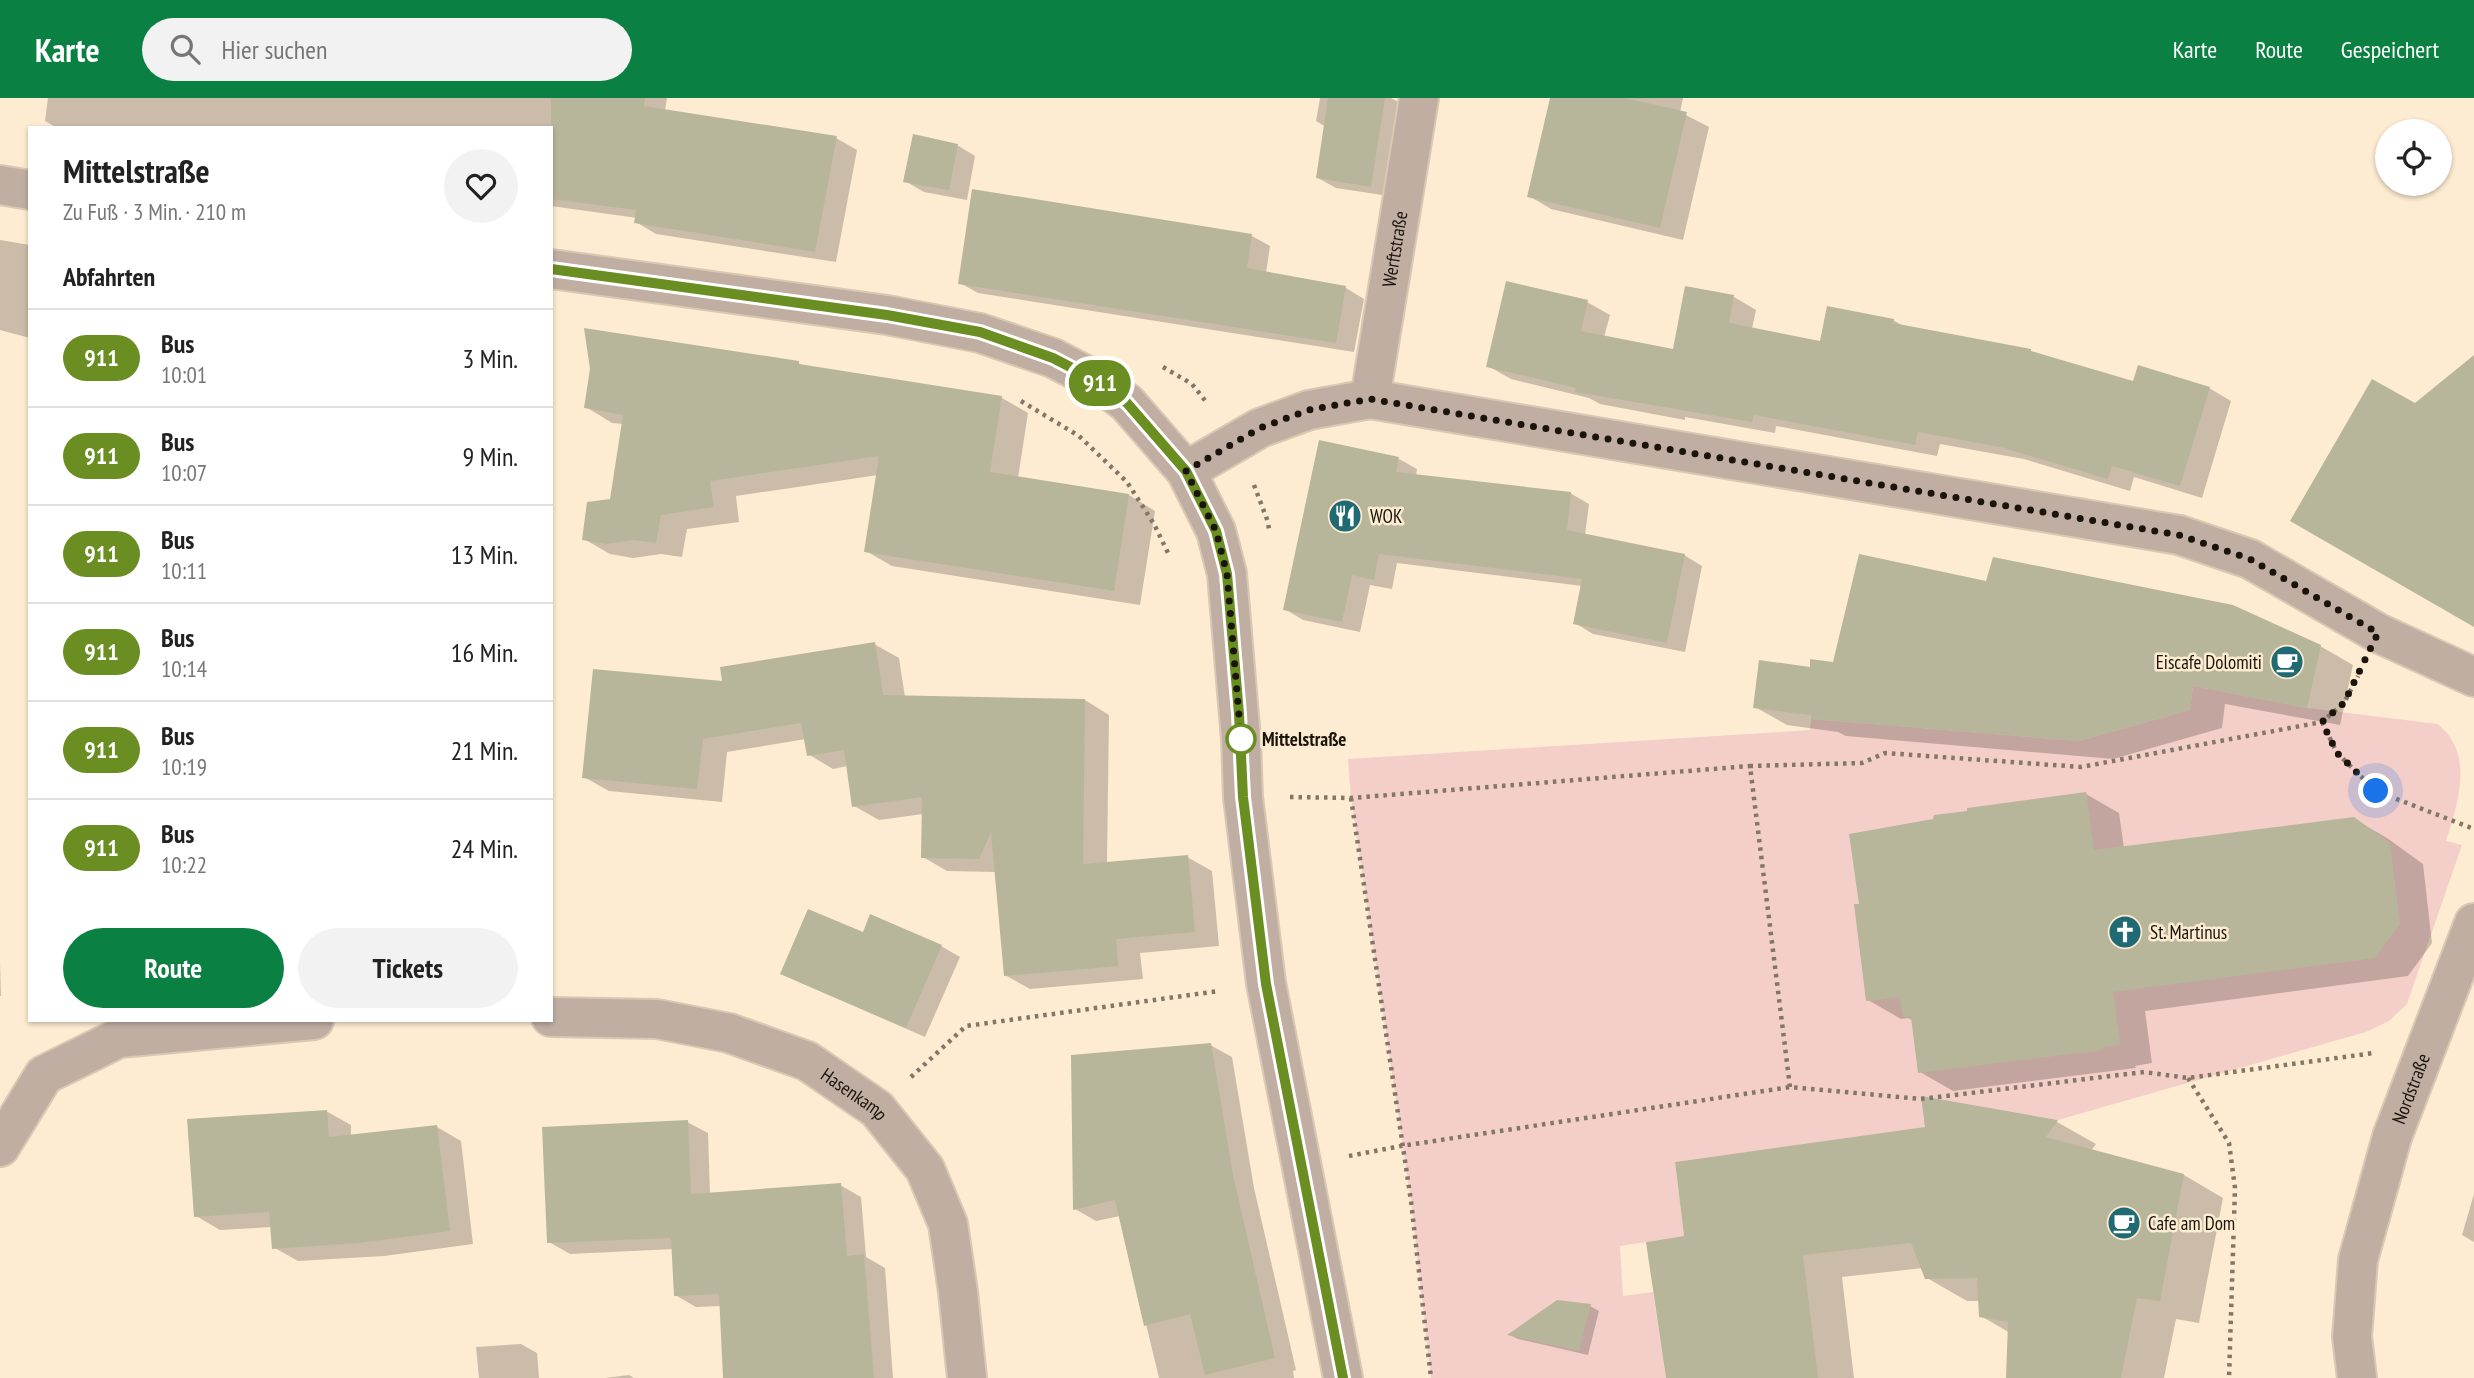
<!DOCTYPE html>
<html lang="de">
<head>
<meta charset="utf-8">
<style>
  :root { --surface:#fff; --page:#f2f2f2; --text:#222; --muted:#767676; --line:#e0e0e0; --accent:#0b8043 }
  body { margin:0; font-family:"PT Sans Narrow",sans-serif; background:var(--page); color:var(--text); height:100vh; display:flex; flex-direction:column; font-size:26px; white-space:nowrap }
  * { box-sizing:border-box; margin:0 }
  p { font-size:23px; color:var(--muted) }
  .icon { flex:none; width:38px; height:38px; fill:none; stroke:currentColor; stroke-width:2; stroke-linecap:round; stroke-linejoin:round }
  .map { position:relative; flex:1; overflow:hidden }
  .details { position:absolute; left:28px; top:28px; width:525px; height:896px; display:flex; flex-direction:column; background:var(--surface); border-radius:0px; box-shadow:0 2px 5px #0004 }
  .details>* { flex:none }
  .badge { padding:0 14px; border-radius:23px; font-size:24px; line-height:46px }
  .controls { position:absolute; left:2375px; top:21px; display:grid; gap:14px }
  .controls a { display:grid; place-items:center; width:77px; height:77px; border-radius:50%; background:var(--surface); box-shadow:0 2px 5px #0004; font-size:35px }
  .you { position:absolute; width:35px; height:35px; margin:-18px; border:5px solid #fff; border-radius:50%; background:#1a73e8; box-shadow:0 0 0 10px #1a73e833 }
  .map>.badge { position:absolute; translate:-50% -50%; box-shadow:0 0 0 4px #fff }
  h2 { padding:0 35px; font-size:26px; line-height:63px }
  .round { display:grid; place-items:center; flex:none; width:74px; height:74px; border-radius:37px; background:var(--page) }
  .head { display:flex; align-items:center; justify-content:space-between; height:119px; padding:0 35px }
  h1 { font-size:33px; font-weight:700; line-height:52px }
  .action { display:flex; gap:14px; margin-top:auto; padding:14px 35px }
  .action a { flex:1; height:80px; border-radius:42px; background:var(--accent); color:#fff; font-size:28px; font-weight:700; line-height:80px; text-align:center }
  .action a+a { background:var(--page); color:var(--text) }
  ul { padding:0; list-style:none }
  li { display:flex; align-items:center; gap:21px; height:98px; padding:0 35px; border-top:2px solid var(--line) }
  li div { flex:1 }
  li b { display:block; font-size:26px }
  li em { font-style:normal }
  li .badge { min-width:77px; font-weight:700; text-align:center }
  header { display:flex; align-items:center; gap:42px; box-sizing:border-box; height:98px; padding:0 35px; background:var(--accent); color:#fff }
  header strong { font-size:33px }
  nav { display:flex; gap:38px; margin-inline-start:auto; font-size:24px }
  .search { width:490px; height:63px; background:var(--page); display:flex; align-items:center; gap:18px; box-sizing:border-box; padding:0 24px; border-radius:38px; color:var(--muted); font-size:26px }
  .map>svg:first-child { display:block }
</style>
</head>
<body>
<header>
<strong>Karte</strong>
<div class="search"><svg class="icon" aria-label="search" viewBox="0 0 24 24"><circle cx="10" cy="10" r="6"/><path d="M15 15l6 6"/></svg>Hier suchen</div>
<nav><a>Karte</a><a>Route</a><a>Gespeichert</a></nav>
</header>
<div class="map">
<svg width="2474" height="1280" viewBox="0 0 2474 1280">
  <rect width="100%" height="100%" fill="#fdecd2"/>
  <path fill="#f4cfc9" d="M 2193,588 L 2307,610 L 2438,626 C 2474,656 2459,702 2446,743 L 2462,747 L 2407,906 L 2389,923 L 2366,934 L 2058,1022 L 2023,1016 L 1675,1064 L 1684,1138 L 1620,1148 L 1623,1198 L 1653,1194 L 1666,1280 L 1431,1280 L 1411,1103 L 1351,700 L 1348,661 L 1810,632 L 1811,621 L 2079,643 L 2190,612 Z"/>
  <path fill="#0003" d="M 48,0 L 667,0 L 665,13 L 836,40 L 857,52 L 836,164 L 656,136 L 636,124 L 637,120 L 551,108 L 551,30 L 57,30 L 45,23 Z
    M 1320,0 L 1391,0 L 1404,7 L 1389,98 L 1336,90 L 1318,80 L 1326,29 L 1316,23 Z
    M 1552,0 L 1683,0 L 1680,14 L 1709,29 L 1683,142 L 1551,111 L 1529,98 Z
    M 957,47 L 975,58 L 967,102 L 924,94 L 905,83 Z
    M 1252,138 L 1270,148 L 1266,175 L 1346,190 L 1364,201 L 1354,254 L 978,195 L 960,185 Z
    M 0,142 L 30,147 L 30,240 L 0,232 Z
    M 1686,190 L 1734,199 L 1756,212 L 1752,231 L 1822,245 L 1893,222 L 1905,229 L 2038,257 L 2134,285 L 2209,290 L 2231,303 L 2202,400 L 2134,379 L 2130,393 L 2024,361 L 1940,346 L 1937,358 L 1776,328 L 1775,335 L 1685,319 L 1685,322 L 1600,306 L 1589,300 L 1511,281 L 1488,268 L 1587,204 L 1610,217 L 1604,239 L 1674,253 Z
    M 798,265 L 806,269 L 1002,300 L 1028,315 L 1018,380 L 1129,397 L 1155,413 L 1140,507 L 892,468 L 866,453 L 878,377 L 736,398 L 739,424 L 687,431 L 682,459 L 661,456 L 633,460 L 610,456 L 584,441 L 611,403 L 623,326 L 612,325 L 586,309 Z
    M 1399,361 L 1417,371 L 1416,378 L 1570,395 L 1589,406 L 1585,437 L 1684,457 L 1702,468 L 1685,554 L 1593,536 L 1575,525 L 1582,488 L 1397,465 L 1392,491 L 1370,487 L 1360,534 L 1303,522 L 1285,511 Z
    M 1987,485 L 2320,548 L 2353,567 L 2340,627 L 2225,606 L 2222,630 L 2113,661 L 1846,638 L 1838,634 L 1787,627 L 1755,609 L 1812,571 L 1835,566 Z
    M 874,546 L 899,560 L 905,599 L 1085,602 L 1109,617 L 1107,765 L 1187,759 L 1212,773 L 1219,848 L 1140,855 L 1143,881 L 1030,891 L 1005,877 L 996,774 L 947,773 L 923,759 L 923,716 L 879,722 L 854,708 L 848,668 L 833,671 L 808,656 L 806,641 L 727,654 L 722,704 L 609,693 L 584,679 L 725,585 Z
    M 2086,696 L 2119,715 L 2124,750 L 2354,721 L 2387,740 L 2423,766 L 2432,845 L 2408,878 L 2145,913 L 2152,965 L 2135,968 L 2136,970 L 1953,993 L 1920,974 L 1914,923 L 1908,920 L 1901,921 L 1868,902 Z
    M 864,836 L 941,848 L 960,859 L 925,939 L 801,885 L 783,875 Z
    M 0,864 L 1,898 L 0,898 Z
    M 1210,947 L 1232,959 L 1254,1090 L 1296,1272 L 1293,1273 L 1294,1280 L 1159,1280 L 1120,1118 L 1096,1123 L 1075,1111 Z
    M 1923,1001 L 2057,1024 L 2096,1046 L 2091,1053 L 2184,1077 L 2223,1100 L 2199,1225 L 2176,1221 L 2164,1280 L 2008,1280 L 2010,1235 L 1981,1218 L 1980,1203 L 1967,1203 L 1927,1180 L 1923,1170 L 1842,1179 L 1854,1280 L 1668,1280 L 1686,1139 L 1927,1031 Z
    M 326,1013 L 351,1027 L 351,1038 L 437,1029 L 461,1043 L 473,1146 L 384,1158 L 298,1163 L 273,1149 L 272,1129 L 220,1132 L 196,1118 Z
    M 687,1024 L 708,1035 L 710,1096 L 840,1087 L 861,1099 L 866,1159 L 885,1170 L 893,1280 L 817,1280 L 721,1208 L 696,1209 L 675,1197 L 674,1151 L 570,1156 L 549,1144 Z
    M 2474,1096 L 2474,1144 L 2462,1137 Z
    M 1590,1208 L 1599,1213 L 1588,1257 L 1518,1241 L 1510,1237 Z
    M 521,1246 L 537,1255 L 539,1280 L 479,1280 L 476,1249 Z
    M 629,1277 L 634,1280 L 605,1280 Z"/>
  <path fill="#b8b69a" d="M 551,0 L 645,0 L 644,8 L 837,38 L 815,154 L 634,125 L 636,112 L 551,101 Z
    M 1328,0 L 1385,0 L 1371,89 L 1316,80 Z
    M 1550,0 L 1625,0 L 1687,14 L 1660,130 L 1527,99 Z
    M 913,36 L 958,46 L 949,92 L 903,84 Z
    M 972,91 L 1252,136 L 1247,170 L 1346,188 L 1336,245 L 958,186 Z
    M 1506,183 L 1588,202 L 1581,233 L 1673,251 L 1685,188 L 1734,197 L 1729,225 L 1820,243 L 1827,208 L 1894,221 L 1893,225 L 2031,251 L 2031,253 L 2133,283 L 2138,267 L 2210,289 L 2180,388 L 2112,368 L 2108,381 L 2000,349 L 1918,334 L 1915,347 L 1754,317 L 1752,324 L 1575,294 L 1576,290 L 1486,269 Z
    M 584,230 L 799,263 L 799,266 L 1002,298 L 990,374 L 1129,396 L 1114,493 L 864,454 L 879,358 L 710,383 L 714,409 L 661,417 L 656,445 L 634,442 L 606,446 L 582,442 L 587,404 L 610,401 L 623,317 L 584,310 L 590,271 Z
    M 2474,257 L 2474,529 L 2290,423 L 2372,281 L 2415,305 Z
    M 1319,342 L 1399,359 L 1396,374 L 1571,394 L 1567,432 L 1685,456 L 1667,545 L 1573,526 L 1582,481 L 1379,456 L 1374,482 L 1352,477 L 1342,524 L 1283,512 Z
    M 1859,456 L 1986,483 L 1993,459 L 2233,507 L 2321,547 L 2307,610 L 2193,588 L 2190,612 L 2079,643 L 1811,621 L 1811,617 L 1753,610 L 1759,562 L 1810,569 L 1810,561 L 1833,564 Z
    M 875,544 L 883,597 L 1085,601 L 1083,766 L 1188,757 L 1195,834 L 1116,841 L 1118,868 L 1004,878 L 991,734 L 979,761 L 921,760 L 922,699 L 852,709 L 844,652 L 807,658 L 801,625 L 703,641 L 697,691 L 582,680 L 593,571 L 722,583 L 720,569 Z
    M 2086,694 L 2094,752 L 2354,719 L 2390,745 L 2400,826 L 2375,860 L 2113,894 L 2120,947 L 2103,949 L 2103,952 L 1918,975 L 1911,919 L 1903,919 L 1900,899 L 1866,903 L 1854,806 L 1859,806 L 1849,736 L 1933,721 L 1934,717 L 1967,713 L 1967,710 Z
    M 808,811 L 863,834 L 870,816 L 942,847 L 906,930 L 780,876 Z
    M 1211,945 L 1233,1077 L 1275,1260 L 1205,1277 L 1190,1216 L 1144,1228 L 1115,1102 L 1073,1112 L 1071,957 Z
    M 1921,998 L 2058,1022 L 2046,1039 L 2184,1076 L 2160,1203 L 2137,1200 L 2121,1280 L 2006,1280 L 2008,1224 L 1979,1219 L 1977,1180 L 1925,1181 L 1911,1145 L 1803,1157 L 1818,1280 L 1666,1280 L 1646,1144 L 1684,1138 L 1675,1064 L 1925,1029 Z
    M 327,1012 L 329,1039 L 437,1027 L 450,1133 L 358,1145 L 272,1151 L 269,1114 L 194,1119 L 187,1021 Z
    M 688,1022 L 691,1096 L 841,1085 L 847,1158 L 864,1156 L 874,1280 L 723,1280 L 719,1196 L 674,1198 L 671,1140 L 547,1145 L 542,1029 Z
    M 1557,1202 L 1591,1206 L 1579,1253 L 1507,1237 Z"/>
  <g fill="none" stroke-linecap="round" stroke-linejoin="round">
    <defs>
      <g id="minor">
        <path d="M 0,87 L 30,92"/>
        <path d="M 551,171 L 887,217 L 980,235 L 1053,260 L 1099,284 L 1127,305 L 1186,373 L 1216,433 L 1227,476 L 1241,641 L 1243,699 L 1266,885 L 1343,1280"/>
        <path id="s1" d="M 1370,301 L 1419,0"/>
        <path d="M 1186,373 L 1260,330 L 1309,312 L 1370,301 L 2179,437 L 2250,461 L 2378,535 L 2474,579"/>
        <path id="s2" d="M 551,919 L 657,921 L 729,935 L 807,963 L 877,1011 L 925,1071 L 948,1126 L 958,1194 L 967,1280"/>
        <path d="M 0,1049 L 44,977 L 119,940 L 314,922"/>
        <path id="s3" d="M 2357,1280 L 2352,1239 L 2358,1162 L 2392,1039 L 2474,825"/>
      </g>
    </defs>
    <use href="#minor" stroke="#d9c9b2" stroke-width="42"/>
    <path stroke="#827767" stroke-width="4.5" stroke-dasharray="3.5 5" stroke-linecap="butt" d="M 1163,269 L 1192,286 L 1207,305
      M 1021,303 L 1079,338 L 1127,384 L 1154,426 L 1169,457
      M 1254,387 L 1268,424 L 1269,432
      M 2322,624 L 2337,655 L 2376,693 L 2474,731
      M 1290,699 L 1351,700 L 1750,668
      M 1351,700 L 1411,1103 L 1431,1280
      M 911,979 L 966,928 L 1219,893
      M 2188,980 L 2229,1045 L 2235,1090 L 2229,1280
      M 1790,989 L 1750,668 L 1862,665 L 1885,655 L 2081,669 L 2322,624 L 2344,605 L 2358,578
      M 1349,1058 L 1401,1048 L 1790,989 L 1921,1001 L 2144,974 L 2188,980 L 2374,955"/>
    <use href="#minor" stroke="#c1aea3" stroke-width="38"/>
  </g>
  <g fill="none" stroke-linecap="round" stroke-linejoin="round">
    <defs>
      <path id="line" d="M 551,171 L 887,217 L 980,234 L 1053,260 L 1099,284 L 1127,305 L 1186,373 L 1216,433 L 1227,476 L 1239,616 L 1243,699 L 1266,886 L 1343,1280"/>
    </defs>
    <use href="#line" stroke="#fff" stroke-width="16"/>
    <use href="#line" stroke="#6b8e23" stroke-width="10"/>
    <path stroke="#1a140b" stroke-width="7" stroke-dasharray="0 12.6" d="M 1241,641 L 1227,476 L 1216,433 L 1186,373 L 1260,330 L 1309,312 L 1370,301 L 2179,437 L 2250,461 L 2378,535 L 2344,605 L 2322,624 L 2337,655 L 2376,693"/>
  </g>
  <defs>
    <symbol id="restaurant-disc" viewBox="-11 -11 22 22"><circle r="9.5" fill="#1f6a73" stroke="#fdecd2"/><path d="M-5-6h1v4h1v-4h1v4h1v-4h1v5L-1.5 .5V6h-2V.5L-5-1ZM5-6V6H3V1.5H1.5Q1.5-4 5-6Z" fill="#fff"/></symbol>
    <symbol id="cafe-disc" viewBox="-11 -11 22 22"><circle r="9.5" fill="#1f6a73" stroke="#fdecd2"/><path d="M-5.5-4.5H6V0H3Q3 3.5 0 3.5H-2.5Q-5.5 3.5-5.5 0ZM3-3.2v2h1.7v-2ZM-6 4.5H4V6H-6Z" fill="#fff"/></symbol>
    <symbol id="church-disc" viewBox="-11 -11 22 22"><circle r="9.5" fill="#1f6a73" stroke="#fdecd2"/><path d="M-1.2-6h2.4v3.5h3.3v2.4h-3.3V6h-2.4V-.1h-3.3v-2.4h3.3Z" fill="#fff"/></symbol>
  </defs>
  <g fill-rule="evenodd">
    <use href="#restaurant-disc" x="1326" y="399" width="38" height="38"/>
    <use href="#cafe-disc" x="2268" y="545" width="38" height="38"/>
    <use href="#church-disc" x="2106" y="815" width="38" height="38"/>
    <use href="#cafe-disc" x="2105" y="1106" width="38" height="38"/>
  </g>
  <circle fill="#fff" stroke="#6b8e23" stroke-width="3.5" cx="1241" cy="641" r="14"/>
  <g text-anchor="middle" dominant-baseline="central" stroke-width="5" stroke-linejoin="round" paint-order="stroke">
    <g font-size="19" fill="#1a140b" stroke="#fdecd2">
      <text stroke="none"><textPath href="#s1" startOffset="152">Werftstraße</textPath></text>
      <text stroke="none"><textPath href="#s3" startOffset="298">Nordstraße</textPath></text>
      <text stroke="none"><textPath href="#s2" startOffset="320">Hasenkamp</textPath></text>
    </g>
    <g font-size="19" fill="#1a140b" stroke="#fdecd2" text-anchor="start">
      <text x="1370" y="418">WOK</text>
      <text x="2262" y="564" text-anchor="end">Eiscafe Dolomiti</text>
      <text x="2150" y="834">St. Martinus</text>
      <text x="2148" y="1125">Cafe am Dom</text>
    </g>
    <g font-size="19" font-weight="bold" fill="#1a140b" stroke="#fdecd2" text-anchor="start">
      <text x="1262" y="641">Mittelstraße</text>
    </g>
  </g>
</svg>
<div class="controls">
<a><svg class="icon" aria-label="locate" viewBox="0 0 24 24"><circle cx="12" cy="12" r="6"/><path d="M12 2v4M12 18v4M2 12h4M18 12h4"/></svg></a>
</div>
<div class="you" style="left:2376px;top:693px"></div>
<b class="badge" style="left:1100px;top:285px;background:#6b8e23;color:#fff">911</b>
<section class="details">
<div class="head"><div><h1>Mittelstraße</h1><p>Zu Fuß · 3 Min. · 210 m</p></div><a class="round"><svg class="icon" aria-label="heart" viewBox="0 0 24 24"><path d="M12 20l-8-8c-3-5 5-10 8-4 3-6 11-1 8 4z"/></svg></a></div>
<h2>Abfahrten</h2>
<ul>
<li><span class="badge" style="background:#6b8e23;color:#fff">911</span><div><b>Bus</b><p>10:01</p></div><em>3 Min.</em></li>
<li><span class="badge" style="background:#6b8e23;color:#fff">911</span><div><b>Bus</b><p>10:07</p></div><em>9 Min.</em></li>
<li><span class="badge" style="background:#6b8e23;color:#fff">911</span><div><b>Bus</b><p>10:11</p></div><em>13 Min.</em></li>
<li><span class="badge" style="background:#6b8e23;color:#fff">911</span><div><b>Bus</b><p>10:14</p></div><em>16 Min.</em></li>
<li><span class="badge" style="background:#6b8e23;color:#fff">911</span><div><b>Bus</b><p>10:19</p></div><em>21 Min.</em></li>
<li><span class="badge" style="background:#6b8e23;color:#fff">911</span><div><b>Bus</b><p>10:22</p></div><em>24 Min.</em></li>
</ul>
<div class="action"><a>Route</a><a>Tickets</a></div>
</section>
</div>
</body>
</html>
